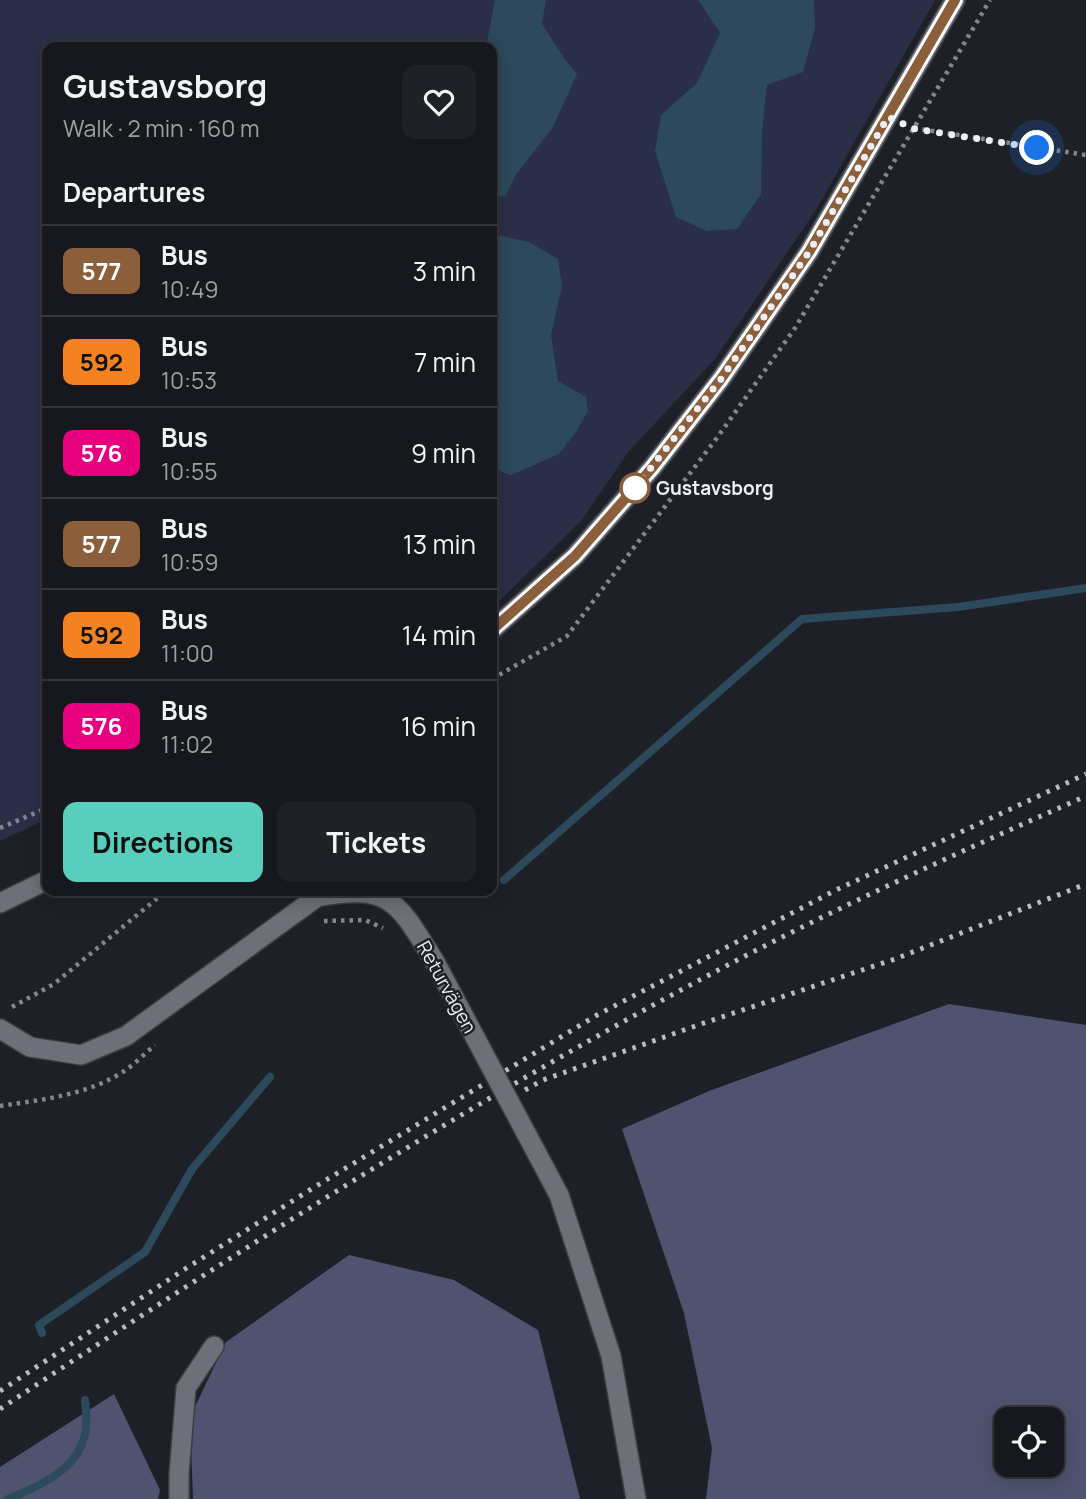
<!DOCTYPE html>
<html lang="en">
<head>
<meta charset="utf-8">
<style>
  :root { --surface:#16181e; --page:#1f2127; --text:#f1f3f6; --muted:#9ea0a4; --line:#35373c; --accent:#5acebd }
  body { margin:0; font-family:Manrope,sans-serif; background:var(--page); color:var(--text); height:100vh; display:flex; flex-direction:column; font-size:26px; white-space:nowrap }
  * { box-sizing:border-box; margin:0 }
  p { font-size:23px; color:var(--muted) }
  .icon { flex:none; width:38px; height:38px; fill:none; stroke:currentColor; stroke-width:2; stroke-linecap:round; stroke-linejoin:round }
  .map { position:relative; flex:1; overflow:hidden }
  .drawer { position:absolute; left:42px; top:42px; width:455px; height:854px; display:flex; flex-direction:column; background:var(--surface); border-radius:14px; box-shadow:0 4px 18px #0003,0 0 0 2px var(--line) }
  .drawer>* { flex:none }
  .badge { padding:0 14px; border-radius:10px; font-size:24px; line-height:46px }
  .controls { position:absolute; left:994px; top:1407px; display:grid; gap:14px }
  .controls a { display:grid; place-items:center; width:70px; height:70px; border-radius:14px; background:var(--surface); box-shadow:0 4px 18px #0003,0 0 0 2px var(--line); font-size:35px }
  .you { position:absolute; width:35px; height:35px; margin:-18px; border:5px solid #fff; border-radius:50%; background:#1a73e8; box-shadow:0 0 0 10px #1a73e833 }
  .map>.badge { position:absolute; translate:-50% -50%; box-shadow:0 0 0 4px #fff }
  h2 { padding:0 21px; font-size:26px; line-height:63px }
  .round { display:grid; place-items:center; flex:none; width:74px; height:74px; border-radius:14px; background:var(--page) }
  .overview { display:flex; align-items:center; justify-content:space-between; height:119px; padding:0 21px }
  h1 { font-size:33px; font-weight:700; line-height:52px }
  .button { display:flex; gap:14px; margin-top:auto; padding:14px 21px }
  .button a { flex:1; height:80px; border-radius:14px; background:var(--accent); color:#111; font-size:28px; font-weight:700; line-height:80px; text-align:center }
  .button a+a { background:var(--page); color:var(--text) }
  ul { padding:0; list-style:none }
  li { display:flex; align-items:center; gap:21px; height:91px; padding:0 21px; border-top:2px solid var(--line) }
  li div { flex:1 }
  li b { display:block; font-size:26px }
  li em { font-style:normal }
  li .badge { min-width:77px; font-weight:700; text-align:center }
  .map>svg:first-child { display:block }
</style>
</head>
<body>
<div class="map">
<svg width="1086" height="1499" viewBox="0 0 1086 1499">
  <rect width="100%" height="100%" fill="#1e2028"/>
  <path fill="#2b2e47" d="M 0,0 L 935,0 L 816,210 L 715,359 L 629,451 L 581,521 L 492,608 L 492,47 L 47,47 L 47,819 L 0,841 Z"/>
  <path fill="#505370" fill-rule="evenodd" d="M 949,1004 L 1086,1025 L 1086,1499 L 706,1499 L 712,1448 L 684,1313 L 622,1129 L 709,1091 ZM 1006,1419 L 1052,1419 L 1052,1465 L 1006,1465 Z
    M 349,1255 L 454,1280 L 538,1330 L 580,1499 L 193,1499 L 190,1417 L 226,1342 Z
    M 114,1394 L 160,1490 L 158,1499 L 0,1499 L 0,1467 Z"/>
  <path fill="#2c4a5b" d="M 495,0 L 546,0 L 542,24 L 564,58 L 577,74 L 553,127 L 515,176 L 506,196 L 492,195 L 492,47 L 486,47 Z
    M 698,0 L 814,0 L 815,28 L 803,72 L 767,85 L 762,132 L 761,194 L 737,229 L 707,231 L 676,217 L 655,151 L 661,115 L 697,83 L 720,33 Z
    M 492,234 L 529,242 L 558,259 L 562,286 L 551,335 L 558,381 L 586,397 L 588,411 L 576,432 L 559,454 L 511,475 L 492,468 Z"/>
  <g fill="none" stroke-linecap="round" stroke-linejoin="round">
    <path stroke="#2c4a5b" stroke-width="8" d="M 504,880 L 802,619 L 958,607 L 1086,588
      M 42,1333 L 39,1325 L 145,1252 L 192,1169 L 270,1077
      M 8,1499 C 40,1486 82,1468 86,1428 C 87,1419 86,1409 85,1400"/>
    <defs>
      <path id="minor" d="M 0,1029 L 30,1047 L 81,1055 L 126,1036 L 317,897 C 392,883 398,903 435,962
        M 559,1195 L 611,1356 L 636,1499
        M 179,1499 L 179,1474 L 186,1388 L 214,1346"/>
      <path id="tertiary" d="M 492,630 L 575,556 L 652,468 L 721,379 L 809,252 L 955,0
        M 0,903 L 47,880"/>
    </defs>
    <use href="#minor" stroke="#3b3c42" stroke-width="22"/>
    <use href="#tertiary" stroke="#3b3c42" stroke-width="22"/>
    <path stroke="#86878e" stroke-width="4.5" stroke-dasharray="3.5 5" stroke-linecap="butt" d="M 914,128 L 1086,155
      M 492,679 L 567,636 L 719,435 L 795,328 L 990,0
      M 0,828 L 47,808
      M 324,921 L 365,920 L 383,928
      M 12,1007 L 54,984 L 166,891
      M 0,1106 C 41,1100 86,1095 121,1073 C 133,1066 144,1054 155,1045"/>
    <use href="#minor" stroke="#6d6f79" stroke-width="19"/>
    <use href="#tertiary" stroke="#6d6f79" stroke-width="19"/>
    <path stroke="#bbbcc3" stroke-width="5" stroke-dasharray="3.5 7" stroke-linecap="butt" d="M 525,1090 L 543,1080 L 701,1024 L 895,959 L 1086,884
      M 0,1391 L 185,1269 L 313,1188 L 597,1015 L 836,890 L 1086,774
      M 0,1409 C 242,1248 488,1090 745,956 C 857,898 971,847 1086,796"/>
    <defs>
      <path id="minor-bridge" d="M 435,962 L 559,1195"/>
    </defs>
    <use href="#minor-bridge" stroke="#3b3c42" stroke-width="22" stroke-linecap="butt"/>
    <use href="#minor-bridge" stroke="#6d6f79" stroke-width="19"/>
  </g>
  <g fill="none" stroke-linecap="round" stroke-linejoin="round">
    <defs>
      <path id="line" d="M 492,630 L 575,556 L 652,468 L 721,379 L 809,252 L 955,0"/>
    </defs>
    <use href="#line" stroke="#fff" stroke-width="16"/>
    <use href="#line" stroke="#8b5e3c" stroke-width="10"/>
    <path stroke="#eeeff5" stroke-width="7" stroke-dasharray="0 12.6" d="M 635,488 L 721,379 L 809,252 L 888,117 L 915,129 L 1037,148"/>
  </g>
  <circle fill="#fff" stroke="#8b5e3c" stroke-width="3.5" cx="635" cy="488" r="14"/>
  <g text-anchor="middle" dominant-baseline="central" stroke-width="5" stroke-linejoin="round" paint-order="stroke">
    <g font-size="19" font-weight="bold" fill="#eeeff5" stroke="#1e2028" text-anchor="start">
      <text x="656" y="488">Gustavsborg</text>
    </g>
    <g font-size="19" fill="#eeeff5" stroke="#1e2028">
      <text transform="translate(447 987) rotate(61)">Returvägen</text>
    </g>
  </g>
</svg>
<div class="controls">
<a><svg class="icon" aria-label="locate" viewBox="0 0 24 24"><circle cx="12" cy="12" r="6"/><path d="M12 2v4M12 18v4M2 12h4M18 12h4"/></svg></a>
</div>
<div class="you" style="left:1037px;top:148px"></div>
<section class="drawer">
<div class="overview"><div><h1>Gustavsborg</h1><p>Walk · 2 min · 160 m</p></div><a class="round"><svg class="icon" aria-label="heart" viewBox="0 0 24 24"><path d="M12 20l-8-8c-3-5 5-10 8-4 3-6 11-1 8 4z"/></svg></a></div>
<h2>Departures</h2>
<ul>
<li><span class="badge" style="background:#8b5e3c;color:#fff">577</span><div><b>Bus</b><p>10:49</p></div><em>3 min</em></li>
<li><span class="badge" style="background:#f58220;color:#111">592</span><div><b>Bus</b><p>10:53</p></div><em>7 min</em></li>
<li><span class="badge" style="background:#e6007e;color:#fff">576</span><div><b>Bus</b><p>10:55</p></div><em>9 min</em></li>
<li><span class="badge" style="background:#8b5e3c;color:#fff">577</span><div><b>Bus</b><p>10:59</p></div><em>13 min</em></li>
<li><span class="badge" style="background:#f58220;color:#111">592</span><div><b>Bus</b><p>11:00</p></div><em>14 min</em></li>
<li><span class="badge" style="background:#e6007e;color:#fff">576</span><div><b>Bus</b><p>11:02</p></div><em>16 min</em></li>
</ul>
<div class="button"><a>Directions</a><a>Tickets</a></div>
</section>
</div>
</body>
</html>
